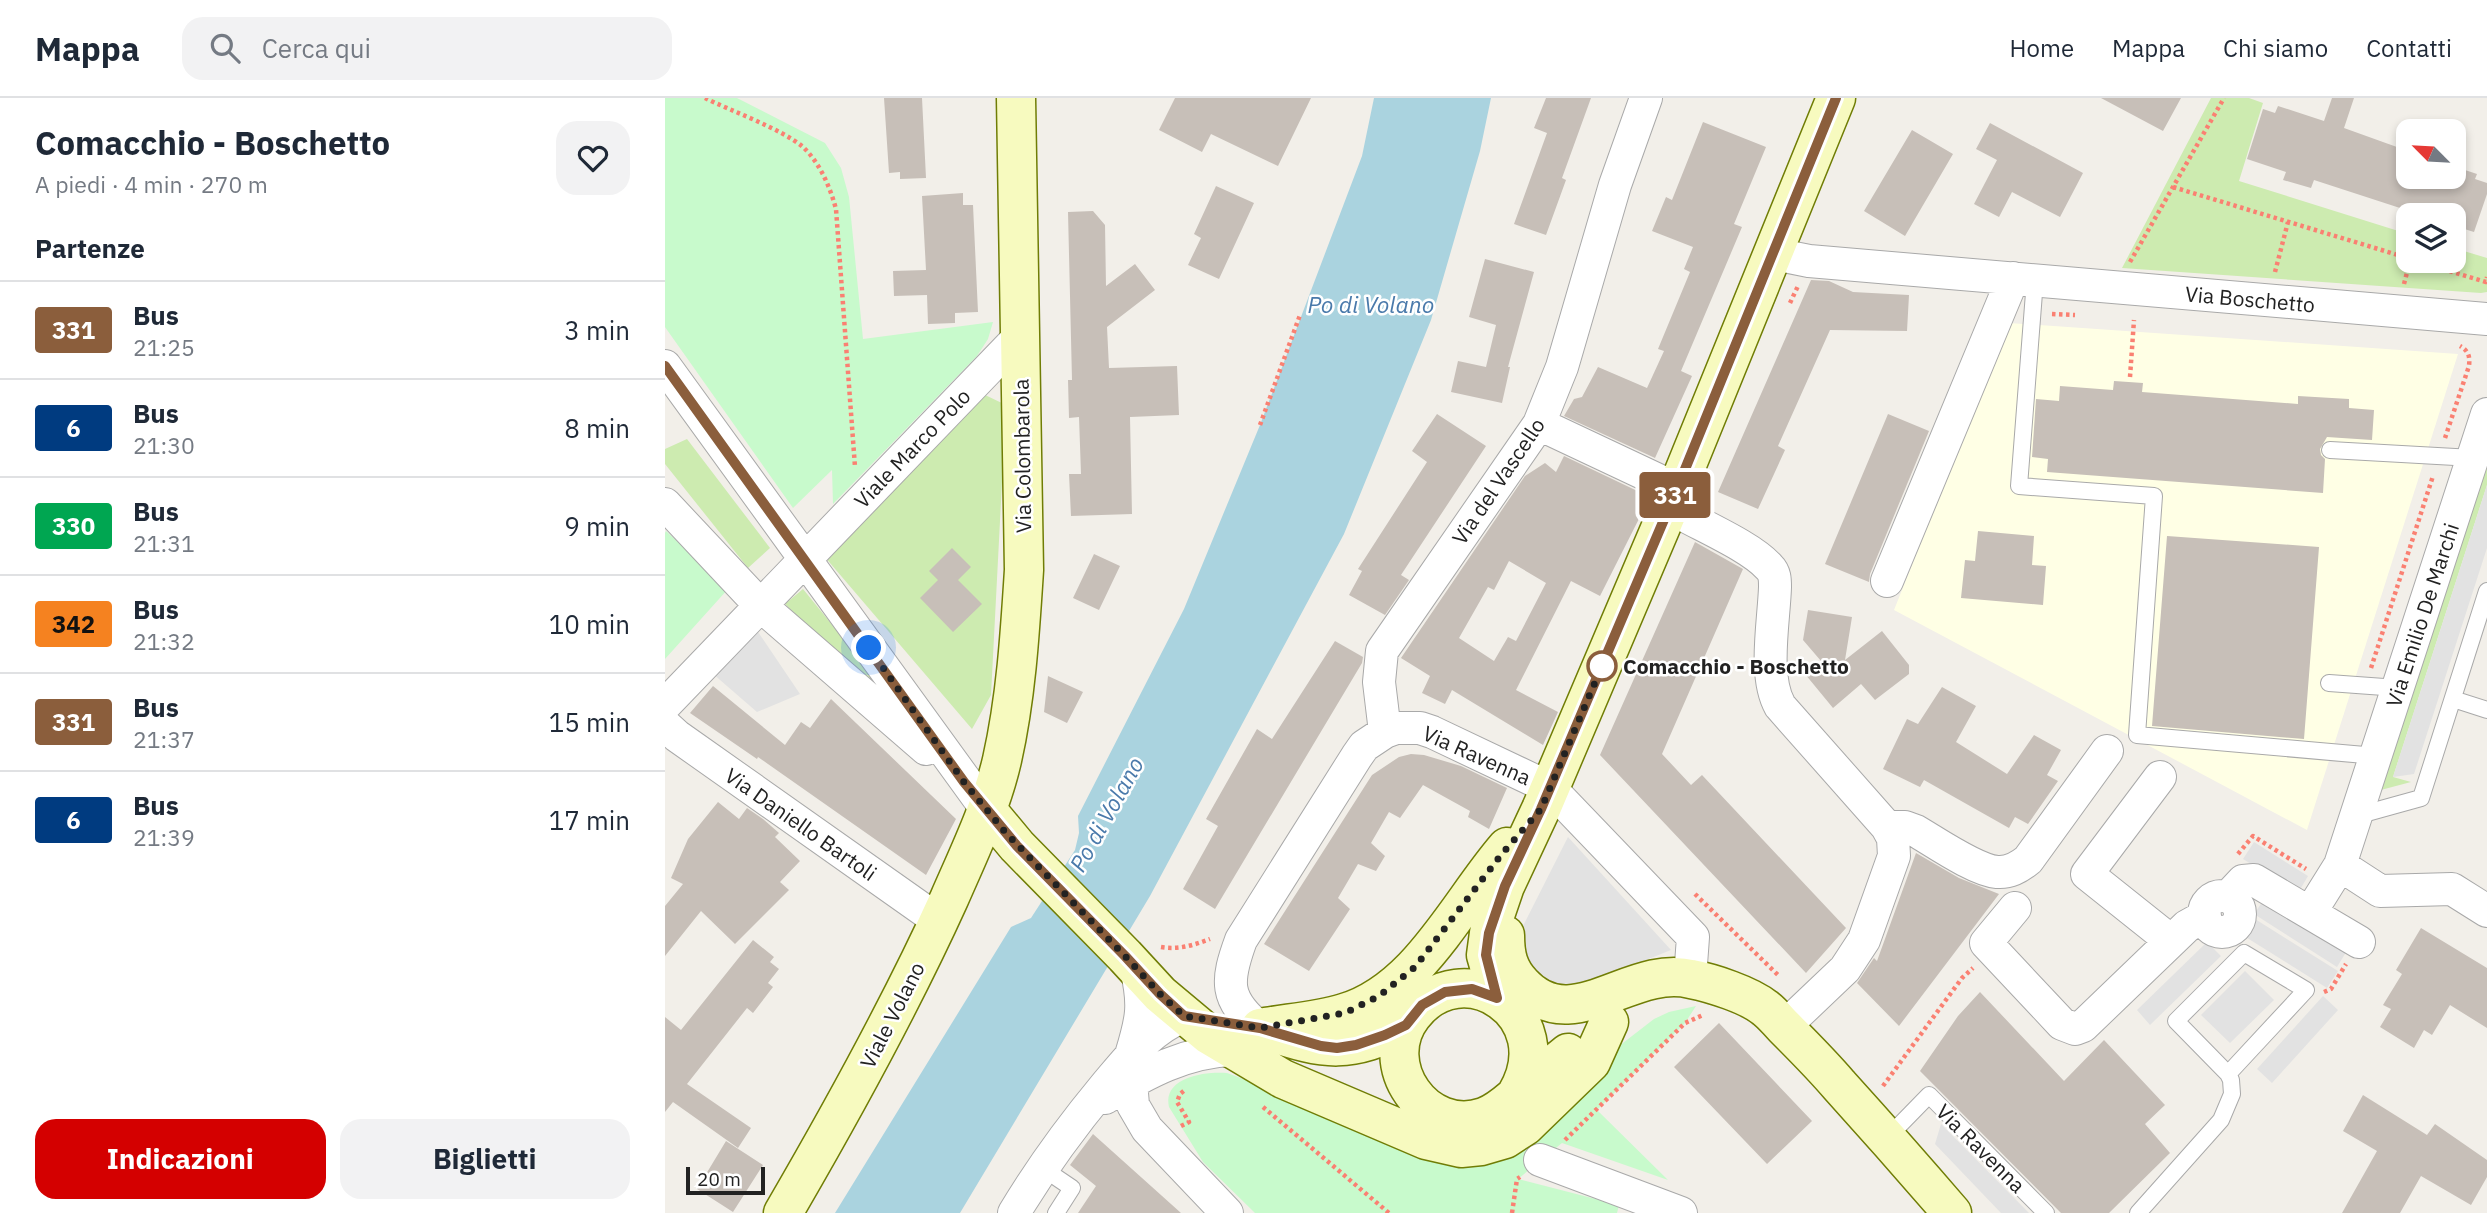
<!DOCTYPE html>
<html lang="it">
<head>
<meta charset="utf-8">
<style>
  :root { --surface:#fff; --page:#f2f2f3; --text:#1f2937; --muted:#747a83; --line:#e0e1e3; --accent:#d40000 }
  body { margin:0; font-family:"IBM Plex Sans",sans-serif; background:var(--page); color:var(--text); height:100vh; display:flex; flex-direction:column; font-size:26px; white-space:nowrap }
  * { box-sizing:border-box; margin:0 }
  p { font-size:23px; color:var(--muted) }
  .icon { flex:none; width:38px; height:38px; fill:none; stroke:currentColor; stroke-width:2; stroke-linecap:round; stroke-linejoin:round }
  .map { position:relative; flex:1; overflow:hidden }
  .sheet { display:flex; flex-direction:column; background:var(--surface); width:665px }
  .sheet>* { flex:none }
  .badge { padding:0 14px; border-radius:5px; font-size:24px; line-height:46px }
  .needle { width:46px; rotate:294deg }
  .controls { position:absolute; left:1731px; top:21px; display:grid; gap:14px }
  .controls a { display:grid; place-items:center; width:70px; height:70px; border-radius:14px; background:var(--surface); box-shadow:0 4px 10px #0003; font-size:35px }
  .scale { position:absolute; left:21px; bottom:18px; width:79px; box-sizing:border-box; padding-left:7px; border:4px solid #222; border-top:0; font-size:19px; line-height:24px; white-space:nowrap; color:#222; -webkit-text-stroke:5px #fff; paint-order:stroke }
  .you { position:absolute; width:35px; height:35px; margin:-18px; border:5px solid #fff; border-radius:50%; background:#1a73e8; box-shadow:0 0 0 10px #1a73e833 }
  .map>.badge { position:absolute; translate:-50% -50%; box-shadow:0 0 0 4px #fff }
  h2 { padding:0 35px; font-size:26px; line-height:63px }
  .round { display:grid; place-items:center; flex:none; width:74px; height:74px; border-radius:21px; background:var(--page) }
  .summary { display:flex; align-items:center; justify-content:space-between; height:119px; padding:0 35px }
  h1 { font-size:33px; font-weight:800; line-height:52px }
  .cta { display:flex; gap:14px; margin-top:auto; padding:14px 35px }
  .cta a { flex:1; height:80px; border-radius:21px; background:var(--accent); color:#fff; font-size:28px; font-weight:800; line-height:80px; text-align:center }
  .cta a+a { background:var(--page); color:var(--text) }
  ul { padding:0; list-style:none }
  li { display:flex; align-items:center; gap:21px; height:98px; padding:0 35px; border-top:2px solid var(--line) }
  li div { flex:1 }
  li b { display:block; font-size:26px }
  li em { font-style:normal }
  li .badge { min-width:77px; font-weight:700; text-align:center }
  header { display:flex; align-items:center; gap:42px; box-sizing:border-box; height:98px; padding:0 35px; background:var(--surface); border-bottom:2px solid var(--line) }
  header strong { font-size:33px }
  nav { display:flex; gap:38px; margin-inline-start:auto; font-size:24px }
  .search { width:490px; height:63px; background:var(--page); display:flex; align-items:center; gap:18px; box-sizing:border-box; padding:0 24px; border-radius:21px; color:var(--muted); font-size:26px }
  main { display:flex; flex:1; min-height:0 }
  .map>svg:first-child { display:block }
</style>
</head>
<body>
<header>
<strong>Mappa</strong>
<div class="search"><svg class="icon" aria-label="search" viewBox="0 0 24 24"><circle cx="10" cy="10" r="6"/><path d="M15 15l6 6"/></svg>Cerca qui</div>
<nav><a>Home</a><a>Mappa</a><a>Chi siamo</a><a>Contatti</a></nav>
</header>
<main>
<section class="sheet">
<div class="summary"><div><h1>Comacchio - Boschetto</h1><p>A piedi · 4 min · 270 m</p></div><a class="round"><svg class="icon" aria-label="heart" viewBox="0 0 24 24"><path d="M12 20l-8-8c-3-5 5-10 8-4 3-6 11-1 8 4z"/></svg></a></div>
<h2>Partenze</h2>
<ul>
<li><span class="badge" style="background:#8b5e3c;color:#fff">331</span><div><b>Bus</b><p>21:25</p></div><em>3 min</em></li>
<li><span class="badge" style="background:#003b80;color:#fff">6</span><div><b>Bus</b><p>21:30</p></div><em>8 min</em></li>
<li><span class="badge" style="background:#00a651;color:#fff">330</span><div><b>Bus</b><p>21:31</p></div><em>9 min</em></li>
<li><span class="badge" style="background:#f58220;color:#111">342</span><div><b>Bus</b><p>21:32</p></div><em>10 min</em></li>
<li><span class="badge" style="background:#8b5e3c;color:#fff">331</span><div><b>Bus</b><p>21:37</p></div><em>15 min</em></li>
<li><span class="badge" style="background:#003b80;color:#fff">6</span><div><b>Bus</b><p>21:39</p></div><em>17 min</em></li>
</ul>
<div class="cta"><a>Indicazioni</a><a>Biglietti</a></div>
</section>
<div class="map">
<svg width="1822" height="1115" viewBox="0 0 1822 1115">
  <rect width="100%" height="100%" fill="#f2efe9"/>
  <path fill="#ffffe5" d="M 1344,225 L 1793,256 L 1642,732 L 1229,512 Z"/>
  <path fill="#cdebb0" d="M 1546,0 L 1584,0 L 1598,5 L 1574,83 L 1743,136 L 1743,163 L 1788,163 L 1789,150 L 1822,160 L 1822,194 L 1816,195 L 1457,170 Z
    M 318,296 L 341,307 L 326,597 L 307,631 L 159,458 Z
    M 22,341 L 105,450 L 83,470 L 0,366 L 0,351 Z
    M 1822,352 L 1822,387 L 1728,679 L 1746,684 L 1712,693 Z
    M 138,491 L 265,647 L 120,506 Z"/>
  <path fill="#c8facc" d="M 0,0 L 72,0 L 160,45 L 176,70 L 184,99 L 198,241 L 328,224 L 323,241 L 312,258 L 168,406 L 167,372 L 128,410 L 0,229 Z
    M 1,433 L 63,491 L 0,561 L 0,435 Z
    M 1031,908 L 1020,925 L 932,1012 L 1003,1082 L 897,1045 L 853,1081 L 954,1107 L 952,1115 L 590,1115 L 538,1064 L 504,1009 C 497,979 541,973 562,975 L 751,1044 L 945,955 L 989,921 L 1004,914 Z"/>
  <path fill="#e2e2e2" d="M 1822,387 L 1822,450 L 1749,676 L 1728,679 Z
    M 91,531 L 135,596 L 92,614 L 47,575 Z
    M 903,739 L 1006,852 L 908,891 L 870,882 L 854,843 L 858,828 Z
    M 1589,744 L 1643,778 L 1633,795 L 1578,761 Z
    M 1600,800 L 1683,851 L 1672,869 L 1589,816 Z
    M 1590,821 L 1673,873 L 1662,890 L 1579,838 Z
    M 1542,844 L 1556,858 L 1485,927 L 1472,912 Z
    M 1580,873 L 1609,902 L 1565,945 L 1536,917 Z
    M 1658,898 L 1673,912 L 1607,985 L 1592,971 Z
    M 1276,1026 L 1364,1115 L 1336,1115 L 1270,1046 Z"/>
  <path fill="#aad3df" d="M 709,0 L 826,0 L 815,53 L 766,222 L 679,436 L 485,798 L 295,1115 L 170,1115 L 346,829 L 366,820 L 410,752 L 414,735 L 413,718 L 519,511 L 595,327 L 697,58 Z"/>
  <path fill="#c7bfb8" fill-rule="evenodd" d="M 219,0 L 257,0 L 261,80 L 235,81 L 235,74 L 224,75 Z
    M 510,0 L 646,0 L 613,68 L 546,36 L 537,54 L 494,32 Z
    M 881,0 L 926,0 L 897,80 L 901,82 L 881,137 L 849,126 L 882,35 L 869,30 Z
    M 1436,0 L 1516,0 L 1498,33 Z
    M 1667,0 L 1689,0 L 1679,30 L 1743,53 L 1743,79 L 1788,79 L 1788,68 L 1812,76 L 1810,81 L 1822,85 L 1822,96 L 1809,134 L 1793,129 L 1792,133 L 1788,132 L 1788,117 L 1733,117 L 1735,110 L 1649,82 L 1646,90 L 1618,82 L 1621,74 L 1582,61 L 1598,11 L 1610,15 L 1613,8 L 1659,23 Z
    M 1038,24 L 1101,49 L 1069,126 L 1077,129 L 1016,273 L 1027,278 L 990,360 L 899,318 L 909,301 L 917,299 L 933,269 L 982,290 L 999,253 L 993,251 L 1025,174 L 1019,171 L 1028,149 L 987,133 L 1001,99 L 1007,102 Z
    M 1325,25 L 1418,75 L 1395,119 L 1347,94 L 1334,119 L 1309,106 L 1332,62 L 1311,51 Z
    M 1247,32 L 1288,56 L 1240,138 L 1199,113 Z
    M 551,88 L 589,105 L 554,181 L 523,167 L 536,140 L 529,136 Z
    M 298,95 L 298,107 L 308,107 L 313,214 L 290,215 L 290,225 L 263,226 L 262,197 L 229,198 L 228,173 L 261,172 L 257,98 Z
    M 428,113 L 440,127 L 441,188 L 470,166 L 490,192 L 442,229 L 444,270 L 512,268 L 514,317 L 465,319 L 467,416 L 406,418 L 404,376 L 416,376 L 414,319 L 404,320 L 403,282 L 407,282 L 403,114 Z
    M 820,161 L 869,174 L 843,269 L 845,269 L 837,305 L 786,294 L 793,263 L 821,269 L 831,227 L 804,219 Z
    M 1146,182 L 1164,183 L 1188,194 L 1244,197 L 1242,233 L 1165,232 L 1113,348 L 1120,352 L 1093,411 L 1053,394 Z
    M 1449,283 L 1478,285 L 1477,294 L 1633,306 L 1633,298 L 1684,301 L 1684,310 L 1709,312 L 1707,342 L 1662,339 L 1655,351 L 1656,357 L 1660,361 L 1658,395 L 1382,374 L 1383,361 L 1367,359 L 1371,301 L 1394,303 L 1395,288 L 1448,292 Z
    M 772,316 L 821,348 L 736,477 L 744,482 L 720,517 L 684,497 L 697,473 L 693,471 L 762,364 L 747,353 Z
    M 1223,316 L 1264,333 L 1205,476 L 1204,484 L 1160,466 Z
    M 899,358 L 985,399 L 935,498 L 906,483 L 851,592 L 893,614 L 878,647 L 787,592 L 780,606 L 757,595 L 765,578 L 736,560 L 860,378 L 880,365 L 891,374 ZM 844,463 L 881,485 L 851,543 L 843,539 L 829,563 L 794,540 L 823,489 L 829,492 Z
    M 1313,433 L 1369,438 L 1367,467 L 1381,468 L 1378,507 L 1296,500 L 1300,462 L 1310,463 Z
    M 1502,438 L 1654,449 L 1639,641 L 1487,628 Z
    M 1030,444 L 1078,471 L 997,656 L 1026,687 L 1037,677 L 1181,830 L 1141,875 L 935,657 Z
    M 287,450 L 306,469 L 293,482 L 317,506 L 288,534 L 255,500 L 273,482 L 264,473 Z
    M 429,456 L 455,468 L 434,512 L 408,500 Z
    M 1143,512 L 1187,519 L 1180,562 L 1217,533 L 1244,567 L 1244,576 L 1210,602 L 1196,586 L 1168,610 L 1140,576 L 1156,563 L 1138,542 Z
    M 670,543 L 698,559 L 697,565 L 550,811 L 518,791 L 553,728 L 541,721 L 592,631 L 607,641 Z
    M 383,578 L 418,594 L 402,625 L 379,614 Z
    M 48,588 L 120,647 L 136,624 L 145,630 L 166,601 L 291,721 L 261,777 L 93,659 L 92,661 L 25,615 Z
    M 1277,589 L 1311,608 L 1291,644 L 1342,676 L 1369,637 L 1396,652 L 1382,677 L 1393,683 L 1363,726 L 1350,719 L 1344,730 L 1259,682 L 1255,689 L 1218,671 L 1242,621 L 1253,626 Z
    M 746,656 L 759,657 L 796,668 L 842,690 L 824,731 L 803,719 L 805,713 L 758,687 L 735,720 L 724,714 L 706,745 L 720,758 L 711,773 L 693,766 L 673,800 L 685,811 L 644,873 L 599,846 L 707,677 L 734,659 Z
    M 53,704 L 74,721 L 82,710 L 98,721 L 114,735 L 110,739 L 135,763 L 115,784 L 124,792 L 70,846 L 36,813 L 0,858 L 0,808 L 18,786 L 6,780 L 23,741 Z
    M 1251,755 L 1294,780 L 1334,796 L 1234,928 L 1192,885 L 1209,860 L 1212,863 Z
    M 1756,830 L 1822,870 L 1822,930 L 1785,907 L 1767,937 L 1759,932 L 1749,950 L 1715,929 L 1726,911 L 1718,907 L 1737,876 L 1731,872 Z
    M 88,842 L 109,859 L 105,864 L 114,871 L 103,885 L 108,889 L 88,915 L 82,910 L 22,986 L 86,1030 L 73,1050 L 8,1004 L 0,1014 L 0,919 L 16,932 Z
    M 1315,894 L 1399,983 L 1439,942 L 1500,1007 L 1480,1026 L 1505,1055 L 1444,1115 L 1396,1115 L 1255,973 L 1293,918 Z
    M 1054,925 L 1147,1023 L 1102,1066 L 1009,969 Z
    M 1698,997 L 1762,1037 L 1770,1026 L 1822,1062 L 1822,1079 L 1806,1107 L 1756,1078 L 1735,1115 L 1677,1115 L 1712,1053 L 1678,1033 Z
    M 428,1036 L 516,1115 L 413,1115 L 431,1088 L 405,1067 Z
    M 61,1043 L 98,1067 L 68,1114 L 32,1091 Z"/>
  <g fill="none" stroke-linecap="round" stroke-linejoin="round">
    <defs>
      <path id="lane" d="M 1370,182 L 1354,388 L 1489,398 L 1472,637 L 1711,658
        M 1665,352 L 1808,360
        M 1664,585 L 1733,590
        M 1788,601 L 1822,612
        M 1691,718 L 1756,700 L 1822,493
        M 1579,855 L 1641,892 L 1563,976 L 1511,923 Z
        M 1222,1040 L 1264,997 L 1381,1115
        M 376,1069 L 407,1090 L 391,1115
        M 1473,1115 L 1556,1022 L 1567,996 L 1566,982 L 1563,976"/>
      <path id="street" d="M 1109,156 L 1144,163 L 1822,221
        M 0,268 L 322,712
        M 874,326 L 1012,391
        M 0,406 L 95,507 L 261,651
        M 1004,409 C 1032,426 1084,447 1104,469 C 1110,475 1110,481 1110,489 C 1109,523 1098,578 1115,608 L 1222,729 L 1228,740 L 1229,758 L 1199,842 L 1180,871 L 1119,929
        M 1222,483 L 1348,180
        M 0,607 L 355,238
        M 0,627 L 12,638 L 274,823
        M 720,634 L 714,584 L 717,553 L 874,326 L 897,269 L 950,87 L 981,0
        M 1495,679 L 1422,776 L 1506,843
        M 1222,729 L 1240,729 L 1251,733 C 1270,744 1310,772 1332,774 C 1344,775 1353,770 1363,762 L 1442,653
        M 1675,767 L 1715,793 L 1787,791 L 1822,813
        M1539 816a18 18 0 1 1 36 0a18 18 0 1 1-36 0Z
        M 1563,799 L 1578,783 L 1589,782 L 1694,844
        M 1350,810 L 1321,845 L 1397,926 L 1410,931 L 1418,928 L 1522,828 L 1540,818
        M 1645,815 L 1675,767 L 1822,316
        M 595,930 C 559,901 561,883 576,842 L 692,658 L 699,648 L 720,634 L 731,630 L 755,630 L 767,634 L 885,690 L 1028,839 L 1025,880
        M 466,957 C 477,921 480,907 471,870
        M 466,984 L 468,1007 L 482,1031 L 562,1115
        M 440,1000 C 481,975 521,953 569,952
        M 875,1062 L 1016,1115
        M 349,1115 C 376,1070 406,1029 440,988 C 463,961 485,931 519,918"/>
      <path id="secondary" d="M 322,712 L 352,748 L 460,858 L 495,896 L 544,937 L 618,981 L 761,1042 L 796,1050 L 816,1048 L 840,1041 L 860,1028 L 926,964 L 944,924
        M 840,837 C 840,857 843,871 857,886 C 907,941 965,866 1026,881 C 1047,885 1084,897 1100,910 C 1107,915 1113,923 1119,929 C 1138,948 1157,967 1174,987 C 1212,1029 1250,1072 1287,1115
        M 833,899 L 821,857 L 824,835 L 840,788 L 876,711 L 1012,391 L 1171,0
        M 595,930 C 623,925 653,923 679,915 C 754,893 794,804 842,749
        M 603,933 C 661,953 685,956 741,927
        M 851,997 C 899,917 797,851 747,918 C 710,966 760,1039 819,1019 C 833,1014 842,1005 854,995 C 870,982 887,968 903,955
        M 118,1115 C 178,1012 235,909 284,801 C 304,755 326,710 337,662 C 351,600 355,535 359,472 L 351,0"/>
    </defs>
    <use href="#lane" stroke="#a9a9a9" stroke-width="18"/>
    <use href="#street" stroke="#a9a9a9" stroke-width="34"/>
    <use href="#secondary" stroke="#707d05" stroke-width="41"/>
    <path stroke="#fa8072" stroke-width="4.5" stroke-dasharray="3.5 3.5" stroke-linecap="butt" d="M 40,0 C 66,13 117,31 138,49 C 155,65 165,89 171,111 L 190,369
      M 1508,89 L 1743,160
      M 1751,163 L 1821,184 L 1822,179
      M 1465,164 L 1559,0
      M 1610,174 L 1623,124
      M 1739,186 L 1745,163
      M 1125,205 L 1133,188
      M 1387,216 L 1410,217
      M 1465,279 L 1469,222
      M 595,327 L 635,217
      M 1780,340 L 1804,268 C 1805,259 1804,253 1795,248
      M 1706,570 L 1768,378
      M 1573,756 L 1588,738 L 1641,771
      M 1030,796 L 1114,878
      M 1576,834 L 1582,828 L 1585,818
      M 496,849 C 514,852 529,847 545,841
      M 1659,894 L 1666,891 L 1681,866
      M 1218,988 L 1297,880 L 1308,870
      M 598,1009 L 724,1115
      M 516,1028 L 524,1024 L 512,1004 L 515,996 L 520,992
      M 900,1042 L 1020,925 L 1038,917
      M 847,1115 L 852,1081 L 855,1079"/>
    <use href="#lane" stroke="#fff" stroke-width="16"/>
    <use href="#street" stroke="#fff" stroke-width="32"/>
    <use href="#secondary" stroke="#f7fabf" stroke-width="38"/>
  </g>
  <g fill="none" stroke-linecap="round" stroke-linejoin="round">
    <defs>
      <path id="line" d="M 0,268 L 299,684 L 352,748 L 460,858 L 495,896 L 519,918 L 595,930 L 656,948 L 672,950 L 691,947 L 720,937 L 741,927 L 757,907 L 780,894 L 807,891 L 832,900 L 821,857 L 824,835 L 840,788 L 876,711 L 1012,391 L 1171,0"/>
    </defs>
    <use href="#line" stroke="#fff" stroke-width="16"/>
    <use href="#line" stroke="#8b5e3c" stroke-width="10"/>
    <path stroke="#222" stroke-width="7" stroke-dasharray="0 12.6" d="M 204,550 L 299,684 L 340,734 L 460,858 L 495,896 L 519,918 L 595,930 L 680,915 L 714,898 L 750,869 L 836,757 L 876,711 L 937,568"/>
  </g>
  <circle fill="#fff" stroke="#8b5e3c" stroke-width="3.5" cx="937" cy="568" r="14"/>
  <g text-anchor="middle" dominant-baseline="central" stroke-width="5" stroke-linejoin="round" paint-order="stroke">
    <g font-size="21" fill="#222" stroke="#fff">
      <text transform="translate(1585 201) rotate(5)">Via Boschetto</text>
      <text transform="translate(247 350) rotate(-46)">Viale Marco Polo</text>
      <text transform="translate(357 358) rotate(-91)">Via Colombarola</text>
      <text transform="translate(833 383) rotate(-56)">Via del Vascello</text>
      <text transform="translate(1757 517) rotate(-72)">Via Emilio De Marchi</text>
      <text transform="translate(812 657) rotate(24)">Via Ravenna</text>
      <text transform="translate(136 726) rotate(35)">Via Daniello Bartoli</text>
      <text transform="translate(227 917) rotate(-63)">Viale Volano</text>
      <text transform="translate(1316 1050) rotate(45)">Via Ravenna</text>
    </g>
    <g font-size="21" font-weight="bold" fill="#222" stroke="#fff" text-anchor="start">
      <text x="958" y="568">Comacchio - Boschetto</text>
    </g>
    <g font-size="23" font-style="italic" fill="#4a7aab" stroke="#fff">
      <text x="706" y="206">Po di Volano</text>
      <text transform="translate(441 716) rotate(-61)">Po di Volano</text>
    </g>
  </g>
</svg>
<div class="controls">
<a><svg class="needle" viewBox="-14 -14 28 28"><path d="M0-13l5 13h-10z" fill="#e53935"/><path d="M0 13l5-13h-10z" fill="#747a83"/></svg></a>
<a><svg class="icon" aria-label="layers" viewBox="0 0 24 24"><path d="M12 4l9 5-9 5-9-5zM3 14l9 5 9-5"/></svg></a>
</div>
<div class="scale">20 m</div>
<div class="you" style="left:204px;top:550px"></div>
<b class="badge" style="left:1010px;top:397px;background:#8b5e3c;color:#fff">331</b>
</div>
</main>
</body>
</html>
